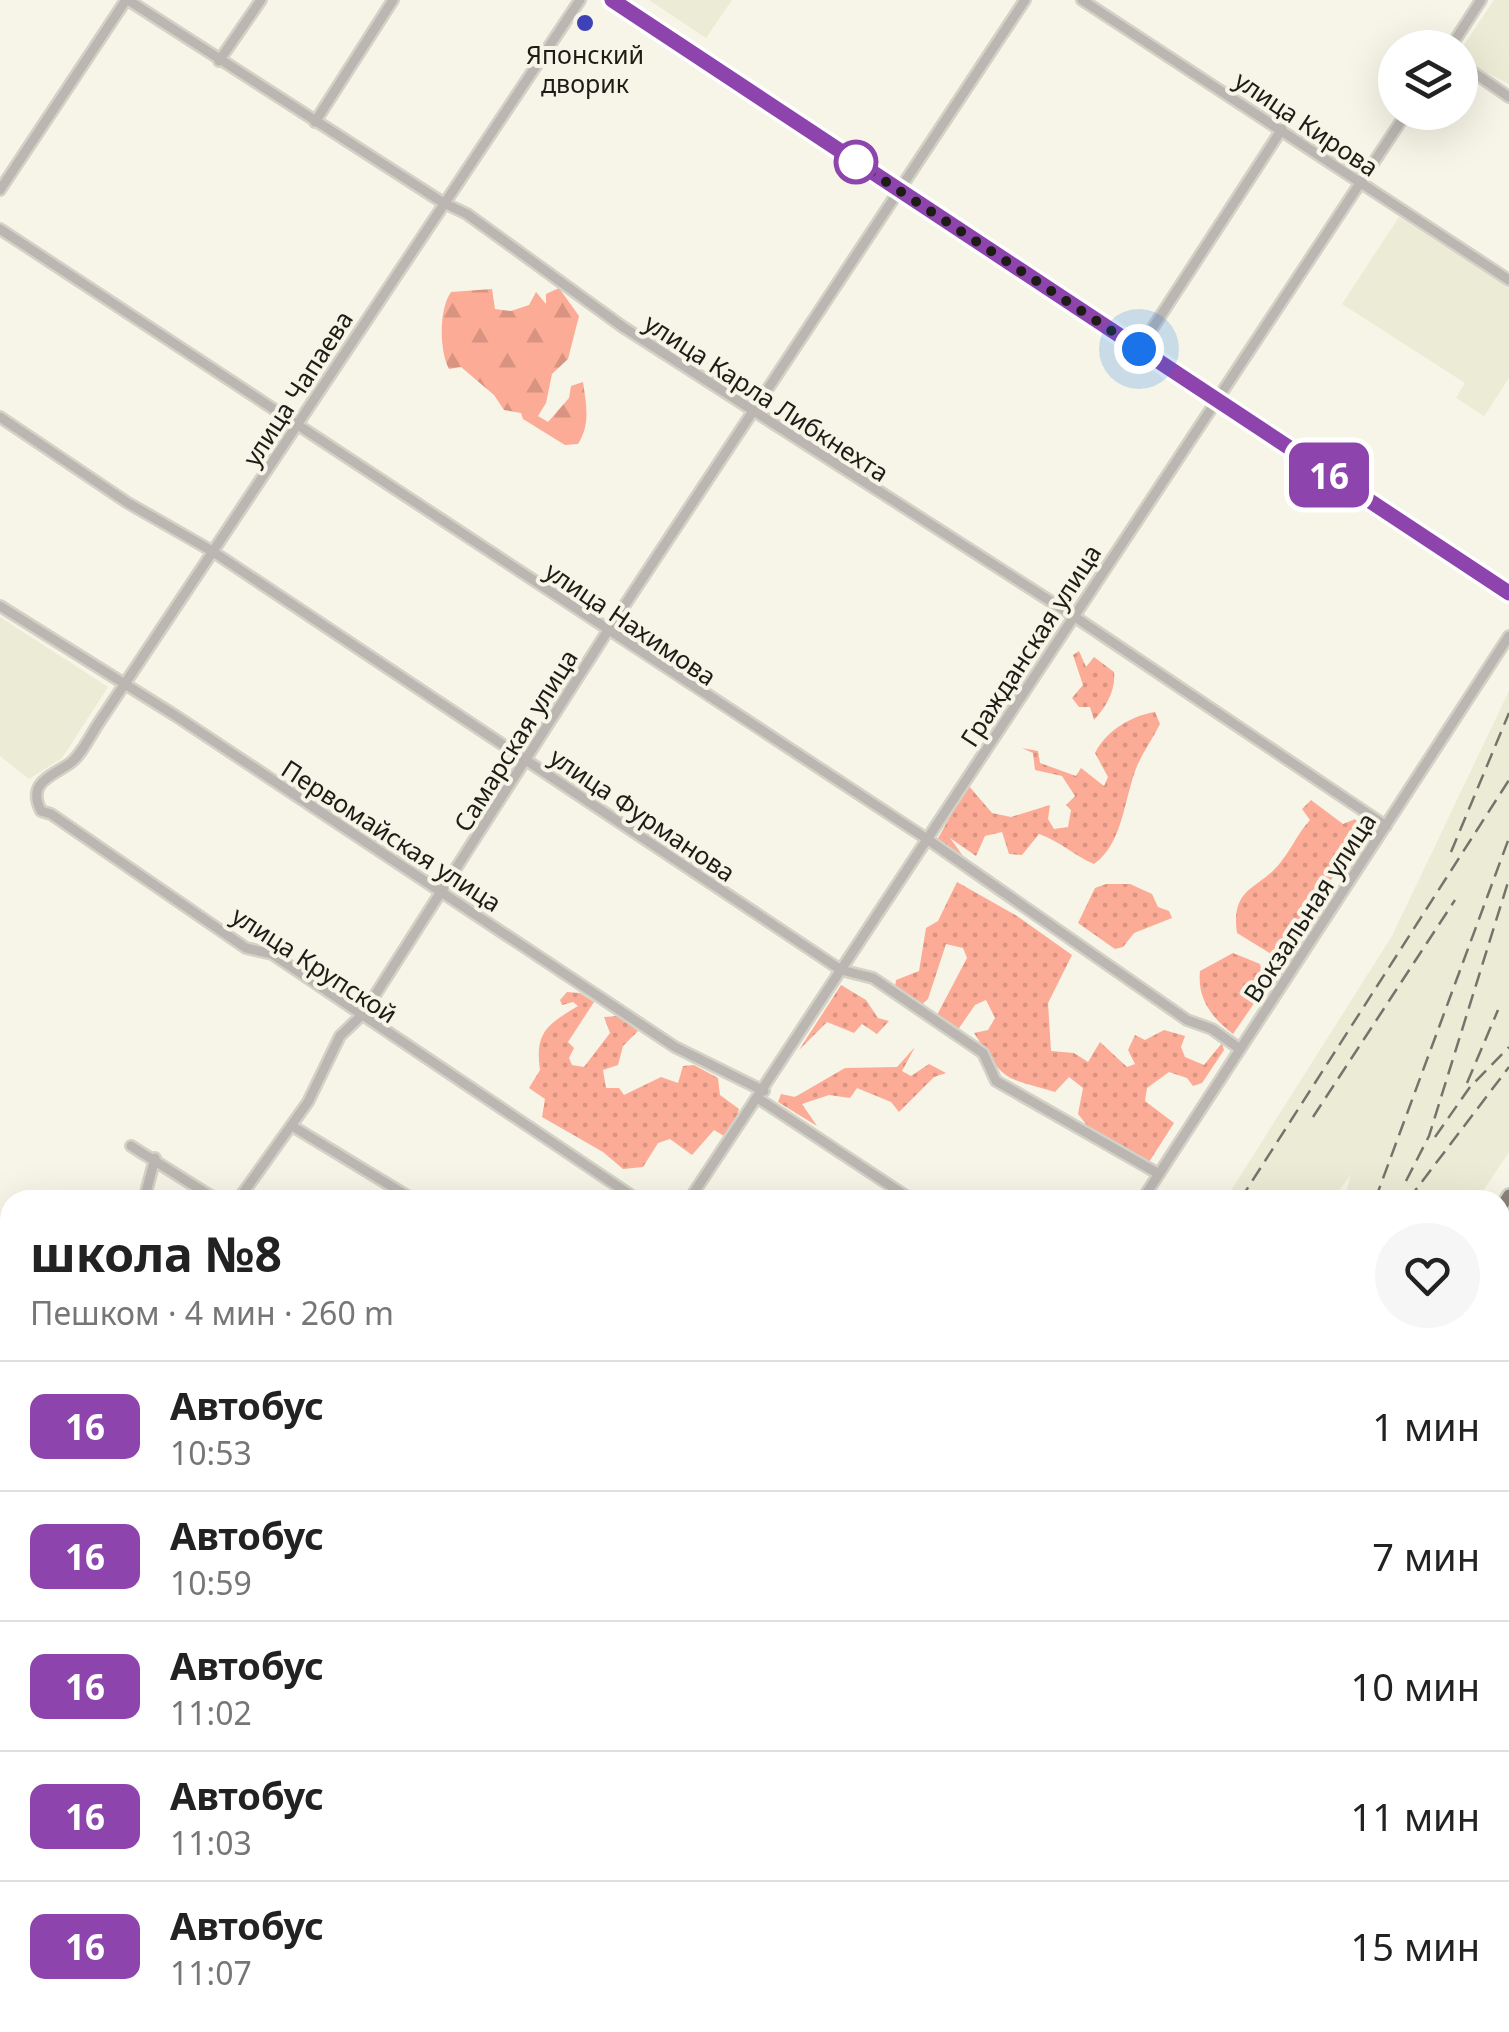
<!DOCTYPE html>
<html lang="ru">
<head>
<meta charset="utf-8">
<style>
  :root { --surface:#fff; --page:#f6f6f6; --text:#222; --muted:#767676; --line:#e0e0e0 }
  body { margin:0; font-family:"Noto Sans",sans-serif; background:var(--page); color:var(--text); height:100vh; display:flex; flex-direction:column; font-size:38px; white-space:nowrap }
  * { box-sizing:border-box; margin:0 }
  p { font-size:32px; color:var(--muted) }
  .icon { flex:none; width:55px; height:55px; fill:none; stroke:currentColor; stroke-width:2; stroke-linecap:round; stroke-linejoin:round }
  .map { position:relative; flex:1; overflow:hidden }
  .drawer { position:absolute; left:0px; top:1190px; width:1510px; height:842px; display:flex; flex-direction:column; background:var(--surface); border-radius:30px 30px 0 0; box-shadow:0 10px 40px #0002 }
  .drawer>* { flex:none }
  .badge { padding:0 20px; border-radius:15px; font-size:35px; line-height:65px }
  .tools { position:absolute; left:1378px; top:30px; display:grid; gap:20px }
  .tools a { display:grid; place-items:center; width:100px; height:100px; border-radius:50%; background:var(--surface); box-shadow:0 10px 40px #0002; font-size:50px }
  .you { position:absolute; width:50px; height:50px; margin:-25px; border:8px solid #fff; border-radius:50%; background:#1a73e8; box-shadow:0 0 0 15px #1a73e833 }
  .map>.badge { position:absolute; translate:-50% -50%; box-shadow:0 0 0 5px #fff }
  .round { display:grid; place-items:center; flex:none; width:105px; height:105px; border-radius:52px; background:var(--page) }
  .headline { display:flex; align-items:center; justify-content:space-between; height:170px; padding:0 30px }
  h1 { font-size:48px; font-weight:700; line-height:75px }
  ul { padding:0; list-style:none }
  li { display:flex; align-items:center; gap:30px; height:130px; padding:0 30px; border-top:2px solid var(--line) }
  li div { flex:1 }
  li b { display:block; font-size:38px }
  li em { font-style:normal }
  li .badge { min-width:110px; font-weight:700; text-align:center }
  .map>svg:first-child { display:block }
</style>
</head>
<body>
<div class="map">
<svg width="1509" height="2032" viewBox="0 0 1509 2032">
  <defs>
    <pattern id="grass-dots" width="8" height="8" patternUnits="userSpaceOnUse" patternTransform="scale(2.5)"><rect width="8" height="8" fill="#fcab97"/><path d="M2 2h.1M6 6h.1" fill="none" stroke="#d89381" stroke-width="1.8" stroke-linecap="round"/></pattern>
    <pattern id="forest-firs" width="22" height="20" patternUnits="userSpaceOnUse" patternTransform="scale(2.5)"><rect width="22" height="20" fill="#fcab97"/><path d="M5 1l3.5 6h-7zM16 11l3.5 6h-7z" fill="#d89381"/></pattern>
  </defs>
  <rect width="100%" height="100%" fill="#f6f5e7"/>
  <path fill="#ecebd5" d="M 649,0 L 732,0 L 706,38 Z
    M 1494,0 L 1509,0 L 1509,84 L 1460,59 L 1460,51 Z
    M 1399,217 L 1509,288 L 1509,378 L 1484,416 L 1456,398 L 1465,383 L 1342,304 Z
    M 0,617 L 108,687 L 62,758 L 29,779 L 0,756 Z
    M 1509,691 L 1509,1152 L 1477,1200 L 1344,1200 L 1351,1174 L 1332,1200 L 1225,1200 L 1392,936 Z
    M 69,2022 L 174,2023 L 184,2032 L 59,2032 Z
    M 970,2022 L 1262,2022 L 1262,2023 L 1255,2032 L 966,2032 Z"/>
  <path fill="url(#grass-dots)" d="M 1079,651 L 1086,667 L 1094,657 L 1114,672 C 1116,690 1106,707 1094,720 L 1090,707 L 1079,707 L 1072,698 L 1083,685 L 1073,655 Z
    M 1155,712 L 1160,724 C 1153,738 1143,752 1137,766 C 1124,798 1123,844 1094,864 C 1073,855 1060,841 1039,834 L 1022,855 L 1009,854 L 1002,832 L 985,836 L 976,856 L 950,838 L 963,856 L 937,840 L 968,785 L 992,813 L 1011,817 L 1050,805 L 1048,819 L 1054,829 L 1068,827 L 1071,810 L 1066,805 L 1075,796 L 1062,776 L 1035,770 L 1033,753 L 1022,748 L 1038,751 L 1040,763 L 1076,776 L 1081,768 L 1104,786 L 1108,777 L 1095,753 C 1107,730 1131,716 1155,712 Z
    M 1311,800 L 1343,824 L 1355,819 L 1363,829 L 1281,960 L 1237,933 C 1230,884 1262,890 1283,859 C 1293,846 1298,833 1310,820 L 1302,809 Z
    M 957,882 L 1017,916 L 1072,955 L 1048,1003 L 1051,1051 L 1074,1053 L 1088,1062 L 1100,1042 L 1127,1067 L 1135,1064 L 1128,1050 L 1135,1035 L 1145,1040 L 1164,1030 L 1185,1036 L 1181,1047 L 1185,1057 L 1204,1065 L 1222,1043 L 1224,1050 L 1202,1083 L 1193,1086 L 1187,1078 L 1169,1072 L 1147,1088 L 1145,1101 L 1174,1123 L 1149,1162 L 1089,1128 L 1078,1114 L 1083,1088 L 1069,1077 L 1055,1092 C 1000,1076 1006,1082 974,1033 L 988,1030 L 995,1018 L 986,1000 L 975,1005 L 957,1031 L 937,1015 L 967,958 L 963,948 L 946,944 L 928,999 L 920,1006 L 895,987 L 896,980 L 919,971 L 926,928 L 938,921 Z
    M 1106,884 L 1130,884 L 1152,894 L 1158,907 L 1169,911 L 1172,918 L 1134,933 L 1123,947 L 1115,949 L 1078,923 L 1095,888 Z
    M 1233,953 L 1260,964 L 1266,986 L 1233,1034 C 1212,1018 1197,999 1200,971 Z
    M 841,985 L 866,1000 L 878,1018 L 889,1021 L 877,1034 L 862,1024 L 854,1033 L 827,1022 L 799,1050 Z
    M 567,992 L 580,993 L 594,1002 L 568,1042 L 574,1048 L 569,1058 L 572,1065 L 584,1067 L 610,1033 L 604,1017 L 618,1016 L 638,1031 L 623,1046 L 618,1065 L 603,1070 L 606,1088 L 619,1088 L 624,1095 L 661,1077 L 678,1083 L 683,1066 L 694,1065 L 718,1078 L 720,1095 L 739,1109 L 734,1129 L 724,1136 L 714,1130 L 692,1155 L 670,1139 L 658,1143 L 643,1167 L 623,1169 L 603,1152 L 542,1117 L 545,1099 L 529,1088 L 540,1070 C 535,1033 546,1025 578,1006 L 573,1002 L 562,1005 L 560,1000 Z
    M 915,1047 L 902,1071 L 911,1076 L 929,1064 L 946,1073 L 934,1077 L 899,1112 L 891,1102 L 857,1088 L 850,1098 L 829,1095 L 802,1104 L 817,1126 L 778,1102 L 781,1094 L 795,1097 L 845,1068 L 897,1067 Z"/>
  <path fill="url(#forest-firs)" d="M 559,288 L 579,316 L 568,359 L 552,374 L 546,403 L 538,416 L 548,422 L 569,398 L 571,386 L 583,382 C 586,404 591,423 578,444 L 565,445 L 523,419 L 521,413 L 504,410 L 494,395 L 461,367 L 449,369 C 439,350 439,309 451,292 L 492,289 L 495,309 L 511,311 L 529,305 L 536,292 L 546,304 L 546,294 Z"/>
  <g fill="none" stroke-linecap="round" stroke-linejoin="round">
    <defs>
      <path id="minor" d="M 128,0 L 442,202 L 467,214 L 623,327 L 1072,615 L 1386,826
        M 580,0 L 98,724 C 90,736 81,756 69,764 C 50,777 27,783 41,811 L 51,814 L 246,948 L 272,954 L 638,1200
        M 612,0 L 1509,593
        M 1082,0 L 1509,280
        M 1450,48 L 1481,0
        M 219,61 L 261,0
        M 1460,63 L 1509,97
        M 315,122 L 393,0
        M 0,190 L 126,0
        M 0,229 L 927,839 L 1187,1020 L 1212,1029 L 1240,1049
        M 1139,349 L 1282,129
        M 0,417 L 128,503 L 212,551 L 841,970 L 873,978 L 983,1053 L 996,1081 L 1159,1174
        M 0,606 L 176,716 L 675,1047 L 764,1091
        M 759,1099 L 912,1200
        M 292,1126 L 414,1200
        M 131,1146 L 217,1200
        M 144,1200 L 155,1158
        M 238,1200 L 308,1102 L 340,1036 L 363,1014 L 607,632 L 1025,0
        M 689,1200 L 1407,112
        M 1142,1200 L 1509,636
        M 0,1635 L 10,1614
        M 1500,1709 L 1509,1716
        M 0,1746 L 10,1755
        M 327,2022 L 338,2032
        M 341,2032 L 352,2022
        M 506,2032 L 515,2022"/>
      <path id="major" d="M 1500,1209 L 1509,1195
        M 949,2032 L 953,2022"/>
    </defs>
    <use href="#minor" stroke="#d3d2c6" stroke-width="14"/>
    <use href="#major" stroke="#d3d2c6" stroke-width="16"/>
    <use href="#minor" stroke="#bbb6b1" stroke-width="9"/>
    <use href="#major" stroke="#8a8279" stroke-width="11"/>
    <path stroke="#75746c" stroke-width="2.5" stroke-dasharray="15 8" stroke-linecap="butt" d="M 1451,852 L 1509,713
      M 1467,1083 L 1498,1010
      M 1313,1117 L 1455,900
      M 1435,1137 L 1470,1087 L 1509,1047
      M 1406,1181 L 1429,1136 L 1509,879
      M 1240,1200 L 1509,780
      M 1375,1200 L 1509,838
      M 1408,1200 L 1509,1067
      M 1497,2022 L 1509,2031
      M 660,2032 L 669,2022"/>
  </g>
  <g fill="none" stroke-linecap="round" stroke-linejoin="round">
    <defs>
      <path id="line" d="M 612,0 L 1509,593"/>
    </defs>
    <use href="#line" stroke="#fff" stroke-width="22"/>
    <use href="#line" stroke="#8e44ad" stroke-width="15"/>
    <path stroke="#1d1c17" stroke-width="10" stroke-dasharray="0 18" d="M 856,162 L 1139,349"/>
  </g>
  <circle fill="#3f41b6" stroke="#f6f5e7" stroke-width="4" cx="585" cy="23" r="10"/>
  <circle fill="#fff" stroke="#8e44ad" stroke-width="5" cx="856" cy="162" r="20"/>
  <g text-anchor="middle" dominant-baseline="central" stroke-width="8" stroke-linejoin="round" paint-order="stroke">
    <g font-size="25" fill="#1d1c17" stroke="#f6f5e7">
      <text x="585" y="54">Японский<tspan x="585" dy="29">дворик</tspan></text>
    </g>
    <g font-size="25" fill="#1d1c17" stroke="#f6f5e7">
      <text transform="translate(1307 123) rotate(34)">улица Кирова</text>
      <text transform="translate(297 388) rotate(-57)">улица Чапаева</text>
      <text transform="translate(767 397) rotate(33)">улица Карла Либкнехта</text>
      <text transform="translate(631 623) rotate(34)">улица Нахимова</text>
      <text transform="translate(1030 645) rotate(-57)">Гражданская улица</text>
      <text transform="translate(515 740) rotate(-58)">Самарская улица</text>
      <text transform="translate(643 814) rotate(34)">улица Фурманова</text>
      <text transform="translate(392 835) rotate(33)">Первомайская улица</text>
      <text transform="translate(1309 907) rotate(-57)">Вокзальная улица</text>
      <text transform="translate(315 964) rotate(33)">улица Крупской</text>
    </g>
  </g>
</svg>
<div class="tools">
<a><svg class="icon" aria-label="layers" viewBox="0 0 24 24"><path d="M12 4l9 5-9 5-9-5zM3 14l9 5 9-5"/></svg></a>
</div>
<div class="you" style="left:1139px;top:349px"></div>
<b class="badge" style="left:1329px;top:475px;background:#8e44ad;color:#fff">16</b>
<section class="drawer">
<div class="headline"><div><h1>школа №8</h1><p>Пешком · 4 мин · 260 m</p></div><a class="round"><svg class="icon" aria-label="heart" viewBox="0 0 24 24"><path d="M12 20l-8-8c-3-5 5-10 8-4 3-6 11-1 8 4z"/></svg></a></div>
<ul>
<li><span class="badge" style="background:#8e44ad;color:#fff">16</span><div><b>Автобус</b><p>10:53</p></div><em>1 мин</em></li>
<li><span class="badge" style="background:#8e44ad;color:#fff">16</span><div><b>Автобус</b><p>10:59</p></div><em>7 мин</em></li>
<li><span class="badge" style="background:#8e44ad;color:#fff">16</span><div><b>Автобус</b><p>11:02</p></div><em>10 мин</em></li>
<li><span class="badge" style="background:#8e44ad;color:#fff">16</span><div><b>Автобус</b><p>11:03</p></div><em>11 мин</em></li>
<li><span class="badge" style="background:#8e44ad;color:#fff">16</span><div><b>Автобус</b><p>11:07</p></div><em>15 мин</em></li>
</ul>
</section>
</div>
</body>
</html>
